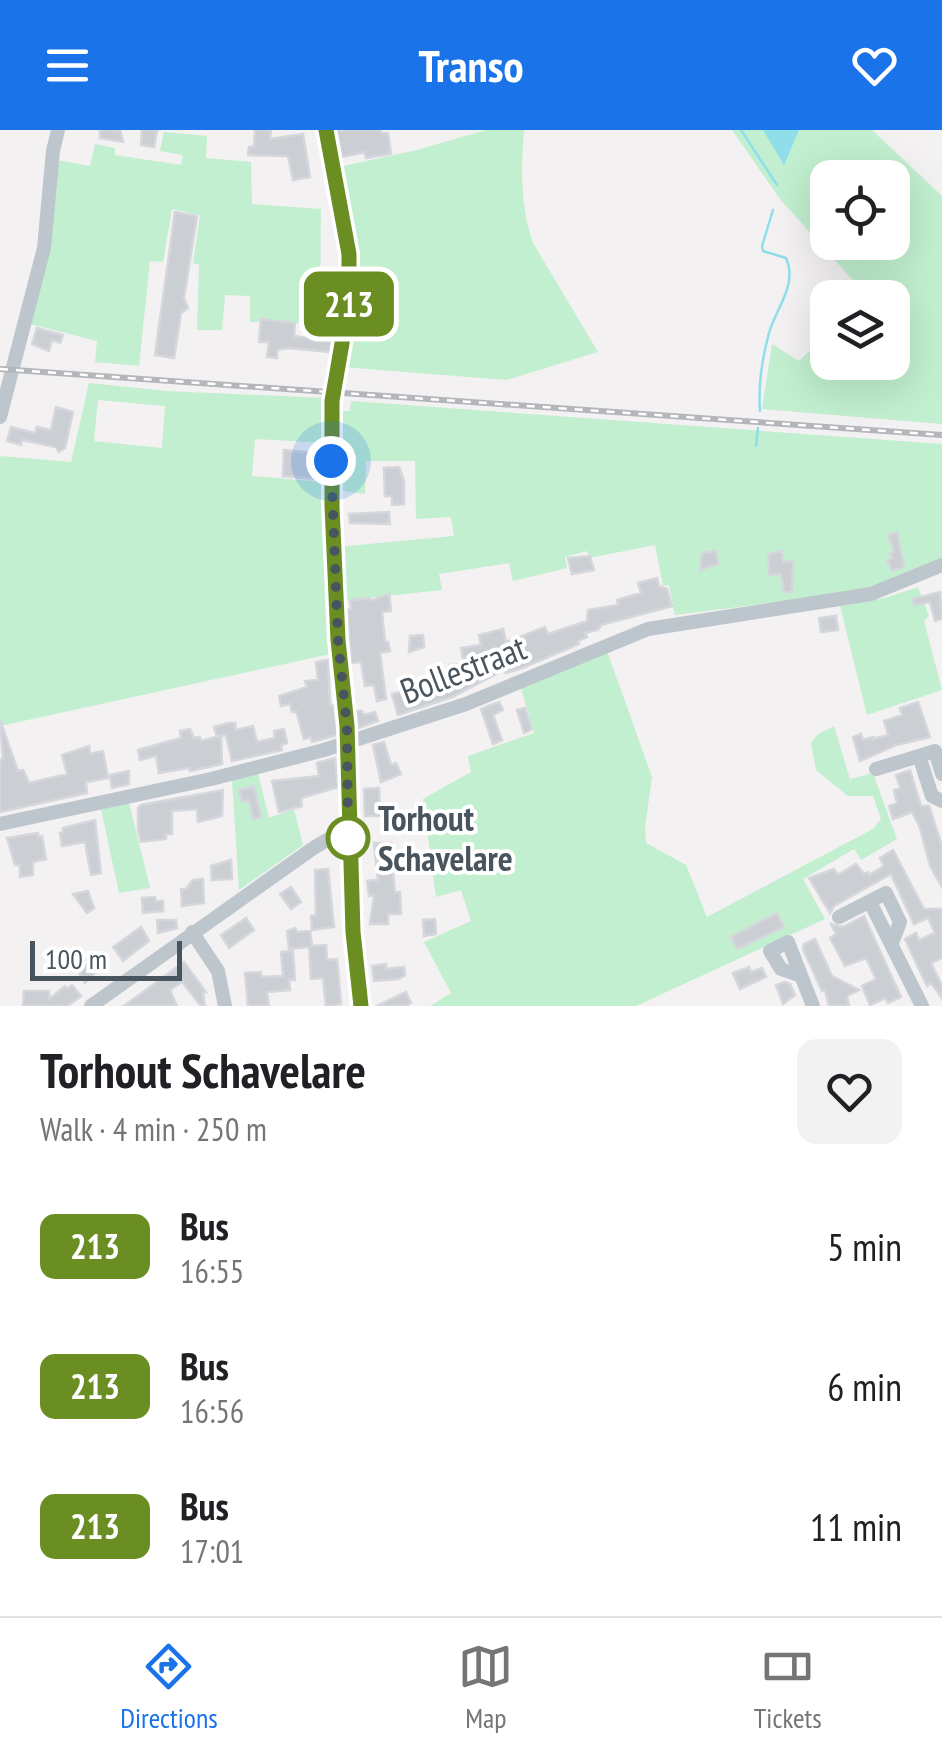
<!DOCTYPE html>
<html lang="en">
<head>
<meta charset="utf-8">
<style>
  :root { --surface:#fff; --page:#f2f2f2; --text:#202124; --muted:#757577; --line:#e0e0e0; --accent:#1a73e8 }
  body { margin:0; font-family:"PT Sans Narrow",sans-serif; background:var(--page); color:var(--text); height:100vh; display:flex; flex-direction:column; font-size:38px; white-space:nowrap }
  * { box-sizing:border-box; margin:0 }
  p { font-size:32px; color:var(--muted) }
  .icon { flex:none; width:55px; height:55px; fill:none; stroke:currentColor; stroke-width:2; stroke-linecap:round; stroke-linejoin:round }
  .map { position:relative; height:876px; overflow:hidden }
  .drawer { display:flex; flex-direction:column; background:var(--surface); flex:1 }
  .drawer>* { flex:none }
  .badge { padding:0 20px; border-radius:15px; font-size:35px; line-height:65px }
  .fabs { position:absolute; left:810px; top:30px; display:grid; gap:20px }
  .fabs a { display:grid; place-items:center; width:100px; height:100px; border-radius:20px; background:var(--surface); box-shadow:0 10px 40px #0002; font-size:50px }
  .scale { position:absolute; left:30px; bottom:25px; width:152px; box-sizing:border-box; padding-left:10px; border:5px solid #49555e; border-top:0; font-size:28px; line-height:35px; white-space:nowrap; color:#49555e; -webkit-text-stroke:8px #fff; paint-order:stroke }
  .you { position:absolute; width:50px; height:50px; margin:-25px; border:8px solid #fff; border-radius:50%; background:#1a73e8; box-shadow:0 0 0 15px #1a73e833 }
  .map>.badge { position:absolute; translate:-50% -50%; box-shadow:0 0 0 5px #fff }
  .round { display:grid; place-items:center; flex:none; width:105px; height:105px; border-radius:20px; background:var(--page) }
  .headline { display:flex; align-items:center; justify-content:space-between; height:170px; padding:0 40px }
  h1 { font-size:48px; font-weight:800; line-height:75px }
  ul { padding:0; list-style:none }
  li { display:flex; align-items:center; gap:30px; height:140px; padding:0 40px }
  li div { flex:1 }
  li b { display:block; font-size:38px }
  li em { font-style:normal }
  li .badge { min-width:110px; font-weight:700; text-align:center }
  header { display:flex; justify-content:space-between; align-items:center; height:130px; padding:0 40px; background:var(--accent); color:#fff; font-size:45px; font-weight:800 }
  .dock { display:flex; justify-content:space-around; align-items:center; height:140px; border-top:2px solid var(--line); background:var(--surface); font-size:28px; color:var(--muted) }
  .dock a { display:grid; justify-items:center; gap:5px }
  .dock .on { color:var(--accent) }
  .map>svg:first-child { display:block }
</style>
</head>
<body>
<header><svg class="icon" aria-label="menu" viewBox="0 0 24 24"><path d="M4 6h16M4 12h16M4 18h16"/></svg>Transo<svg class="icon" aria-label="heart" viewBox="0 0 24 24"><path d="M12 20l-8-8c-3-5 5-10 8-4 3-6 11-1 8 4z"/></svg></header>
<div class="map">
<svg width="942" height="876" viewBox="0 0 942 876">
  <rect width="100%" height="100%" fill="#f3f1f1"/>
  <path fill="#c1efcf" fill-rule="evenodd" d="M 486,0 L 524,0 C 521,39 520,76 533,113 L 598,222 L 506,250 L 343,237 L 356,170 L 355,139 L 339,37 L 417,20 Z
    M 732,0 L 872,0 L 942,66 L 942,294 L 762,279 L 772,214 L 799,231 L 827,204 L 828,232 L 892,232 L 892,168 L 865,167 L 866,165 L 780,69 ZM 828,48 L 892,48 L 892,112 L 828,112 Z
    M 164,2 L 207,6 L 206,28 L 251,32 L 252,74 L 321,79 L 320,194 L 250,192 L 250,166 L 225,165 L 222,200 L 197,200 L 199,135 L 193,133 L 200,85 L 172,79 L 163,132 L 150,131 L 139,236 L 95,232 L 97,211 L 30,194 L 45,140 L 57,30 L 90,36 L 95,14 L 115,18 L 115,25 L 181,35 L 183,25 L 160,21 Z
    M 89,253 L 167,261 L 326,268 L 326,313 L 255,309 L 252,346 L 325,352 L 326,409 L 335,523 L 0,596 L 0,326 L 71,332 ZM 98,270 L 165,276 L 162,318 L 94,311 Z
    M 351,271 L 942,314 L 942,431 L 855,462 L 675,485 L 669,455 L 663,456 L 655,415 L 589,428 L 587,421 L 565,427 L 567,438 L 513,451 L 509,433 L 439,444 L 442,460 L 340,471 L 337,417 L 454,406 L 451,387 L 416,389 L 415,331 L 366,331 L 365,364 L 336,360 L 338,281 L 350,281 Z
    M 918,457 L 929,486 L 924,491 L 942,560 L 867,585 L 840,476 L 885,468 Z
    M 607,521 L 652,647 L 645,697 L 646,713 L 686,735 L 707,787 L 873,699 L 881,689 L 873,666 L 848,666 L 816,640 L 811,613 L 818,604 L 834,596 L 850,649 L 873,643 L 897,709 L 861,730 L 854,719 L 803,749 L 825,789 L 636,876 L 430,876 L 451,863 L 424,812 L 471,791 L 461,760 L 436,767 L 423,669 L 471,642 L 468,626 L 534,603 L 521,558 Z
    M 258,643 L 269,688 L 294,679 L 303,715 L 239,760 L 232,650 Z
    M 129,673 L 150,758 L 119,763 L 101,679 Z"/>
  <path fill="#8fdeea" d="M 763,0 L 799,0 L 784,35 Z"/>
  <g fill="none" stroke-linecap="round" stroke-linejoin="round">
    <path stroke="#8fdeea" stroke-width="2.5" d="M 741,0 L 777,55
      M 760,281 C 758,254 762,229 769,203 C 776,178 798,155 786,128 L 763,121 L 762,116 L 773,80
      M 756,316 L 758,298"/>
  </g>
  <path fill="#cbced3" stroke="#d5d7dc" stroke-width="2.5" d="M 100,0 L 120,0 L 123,12 L 100,8 Z
    M 142,0 L 157,0 L 154,17 L 141,15 Z
    M 255,0 L 271,0 L 270,9 L 303,4 L 310,47 L 293,50 L 288,26 L 248,25 L 249,17 L 254,17 Z
    M 337,0 L 381,0 L 381,3 L 388,3 L 391,24 L 366,28 L 365,22 L 342,27 Z
    M 175,82 L 197,86 L 184,168 L 188,178 L 181,183 L 174,228 L 155,225 Z
    M 261,189 L 295,193 L 294,206 L 331,212 L 330,222 L 287,218 L 277,220 L 277,228 L 267,227 L 269,212 L 259,212 Z
    M 37,198 L 63,205 L 60,213 L 52,210 L 49,221 L 32,214 Z
    M 56,277 L 73,282 L 65,318 L 59,322 L 56,317 L 22,310 L 21,315 L 7,311 L 11,297 L 35,303 L 37,297 L 51,300 Z
    M 284,320 L 315,323 L 313,349 L 283,346 Z
    M 399,337 L 404,351 L 404,374 L 392,375 L 392,366 L 385,366 L 384,338 Z
    M 389,382 L 390,394 L 350,393 L 349,384 Z
    M 897,402 L 904,437 L 892,441 L 887,430 L 892,428 L 890,423 L 894,422 L 888,405 Z
    M 716,421 L 718,434 L 700,440 L 702,423 Z
    M 782,421 L 783,432 L 793,431 L 792,462 L 784,462 L 781,444 L 769,445 L 768,424 Z
    M 590,426 L 594,440 L 572,444 L 568,428 Z
    M 657,448 L 659,456 L 667,459 L 672,476 L 601,495 L 598,500 L 585,503 L 587,507 L 578,511 L 579,514 L 522,538 L 506,543 L 504,540 L 452,567 L 398,585 L 392,564 L 447,548 L 449,535 L 464,534 L 461,518 L 481,515 L 479,505 L 503,499 L 506,512 L 545,497 L 548,504 L 587,491 L 588,480 L 618,475 L 617,470 L 641,463 L 638,453 Z
    M 940,462 L 942,489 L 935,491 L 930,472 L 914,475 L 913,469 Z
    M 389,464 L 391,481 L 382,482 L 385,512 L 388,512 L 390,521 L 380,523 L 386,569 L 377,571 L 374,555 L 365,556 L 361,532 L 351,533 L 347,479 L 351,478 L 350,470 L 370,468 L 370,471 Z
    M 836,486 L 838,500 L 821,502 L 819,488 Z
    M 423,505 L 424,517 L 409,522 L 410,506 Z
    M 328,530 L 330,575 L 334,575 L 337,605 L 312,612 L 311,607 L 304,609 L 296,581 L 292,582 L 290,574 L 281,576 L 279,566 L 307,557 L 305,551 L 318,550 L 316,532 Z
    M 499,572 L 503,580 L 493,585 L 502,610 L 493,614 L 481,579 Z
    M 918,572 L 930,607 L 896,615 L 860,631 L 853,607 L 861,604 L 863,610 L 873,607 L 873,609 L 888,605 L 884,591 L 902,585 L 900,578 Z
    M 525,578 L 532,599 L 524,603 L 517,580 Z
    M 356,581 L 362,581 L 364,585 L 375,582 L 378,591 L 358,598 Z
    M 0,590 L 18,641 L 23,640 L 29,653 L 67,644 L 62,625 L 89,616 L 90,624 L 103,621 L 108,648 L 86,652 L 87,663 L 0,682 L 0,630 L 3,629 Z
    M 229,593 L 235,593 L 236,600 L 253,596 L 257,612 L 275,608 L 274,601 L 284,599 L 287,613 L 281,615 L 282,620 L 232,631 L 226,605 L 221,606 L 222,634 L 190,641 L 189,638 L 159,643 L 156,626 L 140,630 L 138,620 L 181,608 L 180,601 L 190,599 L 194,608 L 200,607 L 201,611 L 220,606 L 217,607 L 214,597 Z
    M 384,612 L 391,635 L 396,633 L 401,644 L 381,652 L 373,615 Z
    M 335,628 L 338,657 L 301,668 L 302,676 L 279,682 L 272,651 L 319,646 L 317,633 Z
    M 910,640 L 921,676 L 929,676 L 942,716 L 942,757 L 930,736 L 920,698 L 912,682 L 893,689 L 889,676 L 897,673 L 894,660 L 900,658 L 896,645 Z
    M 129,641 L 129,654 L 112,658 L 110,645 Z
    M 254,656 L 261,687 L 253,689 L 249,670 L 242,672 L 239,660 Z
    M 379,658 L 380,686 L 365,686 L 364,659 Z
    M 223,660 L 222,686 L 198,692 L 197,679 L 172,681 L 172,704 L 166,704 L 166,709 L 141,712 L 138,700 L 138,678 L 141,675 Z
    M 95,690 L 101,743 L 91,745 L 85,712 L 62,716 L 60,703 L 63,702 L 63,698 Z
    M 38,703 L 38,707 L 42,706 L 46,729 L 33,732 L 33,745 L 20,747 L 20,735 L 15,735 L 7,708 Z
    M 374,713 L 392,713 L 392,728 L 405,727 L 406,742 L 393,743 L 395,763 L 400,762 L 401,784 L 388,784 L 388,794 L 370,794 L 374,765 L 369,766 L 367,751 L 378,750 Z
    M 893,720 L 924,779 L 942,779 L 942,828 L 931,833 L 942,856 L 942,868 L 931,853 L 927,856 L 905,809 L 916,803 L 919,810 L 935,803 L 928,788 L 914,794 L 891,744 L 834,776 L 830,783 L 809,748 L 834,739 L 838,745 L 856,734 L 864,744 L 868,742 L 869,745 L 884,736 L 880,728 Z
    M 231,730 L 232,749 L 212,750 L 211,736 Z
    M 328,739 L 334,797 L 312,800 L 311,786 L 316,785 L 315,740 Z
    M 203,749 L 204,773 L 182,776 L 181,759 L 186,759 L 193,750 Z
    M 291,757 L 301,772 L 291,779 L 280,764 Z
    M 88,761 L 94,778 L 87,783 L 73,764 Z
    M 155,767 L 156,771 L 163,771 L 163,781 L 143,783 L 142,768 Z
    M 777,783 L 784,797 L 737,819 L 731,807 Z
    M 864,786 L 901,867 L 888,873 L 885,868 L 870,875 L 862,856 L 876,849 L 866,828 L 845,836 L 830,808 L 836,804 L 831,794 L 843,797 Z
    M 246,788 L 254,800 L 229,818 L 221,805 Z
    M 435,789 L 436,804 L 424,806 L 423,790 Z
    M 157,790 L 176,790 L 177,798 L 158,803 Z
    M 141,797 L 149,811 L 123,831 L 113,817 Z
    M 295,798 L 297,802 L 310,801 L 312,816 L 326,815 L 327,830 L 337,829 L 341,874 L 326,876 L 323,848 L 311,849 L 309,817 L 289,819 L 287,801 Z
    M 815,809 L 832,846 L 859,860 L 847,866 L 849,876 L 829,876 L 825,860 L 822,861 L 803,819 L 804,814 Z
    M 293,821 L 295,850 L 289,850 L 290,860 L 267,862 L 269,876 L 248,876 L 245,843 L 261,842 L 261,847 L 283,846 L 281,822 Z
    M 95,824 L 101,837 L 85,853 L 75,836 Z
    M 184,832 L 206,862 L 203,863 L 205,876 L 201,876 L 182,852 L 170,860 L 177,876 L 124,876 Z
    M 386,834 L 386,839 L 404,837 L 405,845 L 399,849 L 374,851 L 372,836 Z
    M 749,837 L 751,842 L 762,838 L 766,847 L 740,859 L 733,843 Z
    M 785,852 L 790,854 L 795,865 L 783,874 L 776,855 Z
    M 72,855 L 81,866 L 67,876 L 23,876 L 24,861 L 49,861 L 49,869 L 65,856 L 67,859 Z
    M 406,862 L 411,873 L 405,876 L 377,876 Z"/>
  <g fill="none" stroke-linecap="round" stroke-linejoin="round">
    <path stroke="#bdc6cd" stroke-width="14" d="M 326,0 L 349,124 L 349,173 L 332,271 L 331,377 L 338,510 L 347,596 L 353,802 L 361,876
      M 0,287 L 44,118 L 53,21 L 58,0
      M 876,639 L 919,626
      M 942,644 L 935,621 L 919,626 L 932,666 L 942,671
      M 0,694 L 211,649 L 324,620 L 466,574 L 648,499 L 871,464 L 942,435
      M 870,772 L 922,876
      M 839,787 L 886,763 L 900,792 L 892,813
      M 192,802 L 218,841 L 225,876
      M 801,846 L 781,839 L 770,821 L 788,812 L 813,876
      M 91,876 L 312,719 L 330,708 L 348,707"/>
    <defs>
      <path id="rail" d="M 0,239 L 942,305"/>
    </defs>
    <use href="#rail" stroke="#b3b6bb" stroke-width="6"/>
    <use href="#rail" stroke="#fff" stroke-width="2.5" stroke-dasharray="8" stroke-linecap="butt"/>
  </g>
  <g fill="none" stroke-linecap="round" stroke-linejoin="round">
    <defs>
      <path id="line" d="M 326,0 L 349,124 L 349,173 L 332,271 L 332,376 L 338,510 L 347,596 L 353,802 L 361,876"/>
    </defs>
    <use href="#line" stroke="#fff" stroke-width="22"/>
    <use href="#line" stroke="#6b8e23" stroke-width="15"/>
    <path stroke="#49555e" stroke-width="10" stroke-dasharray="0 18" d="M 331,331 L 338,510 L 347,596 L 348,708"/>
  </g>
  <circle fill="#fff" stroke="#6b8e23" stroke-width="5" cx="348" cy="708" r="20"/>
  <g text-anchor="middle" dominant-baseline="central" stroke-width="8" stroke-linejoin="round" paint-order="stroke">
    <g font-size="35" fill="#49555e" stroke="#fff">
      <text transform="translate(463 539) rotate(-21)">Bollestraat</text>
    </g>
    <g font-size="35" font-weight="bold" fill="#49555e" stroke="#fff" text-anchor="start">
      <text x="378" y="688">Torhout<tspan x="378" dy="40">Schavelare</tspan></text>
    </g>
  </g>
</svg>
<div class="fabs">
<a><svg class="icon" aria-label="locate" viewBox="0 0 24 24"><circle cx="12" cy="12" r="6"/><path d="M12 2v4M12 18v4M2 12h4M18 12h4"/></svg></a>
<a><svg class="icon" aria-label="layers" viewBox="0 0 24 24"><path d="M12 4l9 5-9 5-9-5zM3 14l9 5 9-5"/></svg></a>
</div>
<div class="scale">100 m</div>
<div class="you" style="left:331px;top:331px"></div>
<b class="badge" style="left:349px;top:174px;background:#6b8e23;color:#fff">213</b>
</div>
<section class="drawer">
<div class="headline"><div><h1>Torhout Schavelare</h1><p>Walk · 4 min · 250 m</p></div><a class="round"><svg class="icon" aria-label="heart" viewBox="0 0 24 24"><path d="M12 20l-8-8c-3-5 5-10 8-4 3-6 11-1 8 4z"/></svg></a></div>
<ul>
<li><span class="badge" style="background:#6b8e23;color:#fff">213</span><div><b>Bus</b><p>16:55</p></div><em>5 min</em></li>
<li><span class="badge" style="background:#6b8e23;color:#fff">213</span><div><b>Bus</b><p>16:56</p></div><em>6 min</em></li>
<li><span class="badge" style="background:#6b8e23;color:#fff">213</span><div><b>Bus</b><p>17:01</p></div><em>11 min</em></li>
</ul>
</section>
<nav class="dock">
<a class="on"><svg class="icon" aria-label="directions" viewBox="0 0 24 24"><path d="M12 3l9 9-9 9-9-9zM9 14v-3h6M13 9l2 2-2 2"/></svg>Directions</a>
<a><svg class="icon" aria-label="map" viewBox="0 0 24 24"><path d="M3 6l6-2 6 2 6-2v14l-6 2-6-2-6 2zM9 4v14M15 6v14"/></svg>Map</a>
<a><svg class="icon" aria-label="tickets" viewBox="0 0 24 24"><path d="M3 7h18v10H3zM15 7v10"/></svg>Tickets</a>
</nav>
</body>
</html>
